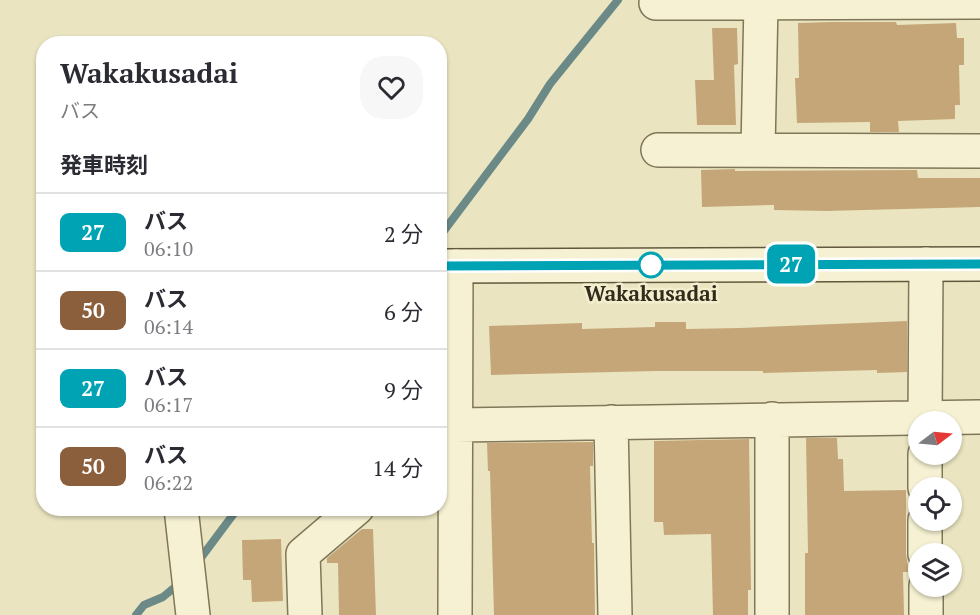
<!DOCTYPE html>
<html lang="ja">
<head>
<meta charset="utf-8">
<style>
  :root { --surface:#fff; --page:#f7f7f7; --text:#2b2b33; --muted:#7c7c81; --line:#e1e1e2 }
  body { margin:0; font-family:"PT Serif","Noto Sans JP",serif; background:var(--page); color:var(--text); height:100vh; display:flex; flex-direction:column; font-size:22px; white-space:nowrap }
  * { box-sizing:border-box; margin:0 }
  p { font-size:20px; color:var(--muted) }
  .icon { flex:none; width:33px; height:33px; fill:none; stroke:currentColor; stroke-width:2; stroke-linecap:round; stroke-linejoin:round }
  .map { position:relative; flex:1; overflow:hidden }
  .details { position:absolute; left:36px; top:36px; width:411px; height:480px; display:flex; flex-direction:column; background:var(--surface); border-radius:24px; box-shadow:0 2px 4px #0004 }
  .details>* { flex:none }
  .badge { padding:0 12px; border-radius:9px; font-size:21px; line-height:39px }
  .needle { width:39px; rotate:74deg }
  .buttons { position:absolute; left:908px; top:411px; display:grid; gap:12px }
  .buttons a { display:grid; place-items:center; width:54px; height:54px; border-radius:50%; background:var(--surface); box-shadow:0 2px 4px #0004; font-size:30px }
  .map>.badge { position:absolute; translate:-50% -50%; box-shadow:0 0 0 3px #fff }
  h2 { padding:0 24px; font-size:22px; line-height:54px }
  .round { display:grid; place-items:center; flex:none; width:63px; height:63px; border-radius:24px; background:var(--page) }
  .overview { display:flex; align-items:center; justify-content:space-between; height:102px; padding:0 24px }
  h1 { font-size:28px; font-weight:700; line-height:45px }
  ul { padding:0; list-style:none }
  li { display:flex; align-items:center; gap:18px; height:78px; padding:0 24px; border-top:2px solid var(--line) }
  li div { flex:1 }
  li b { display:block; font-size:22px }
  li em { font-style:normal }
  li .badge { min-width:66px; font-weight:700; text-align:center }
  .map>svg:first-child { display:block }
</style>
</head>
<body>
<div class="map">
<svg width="980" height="615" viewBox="0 0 980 615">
  <rect width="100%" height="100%" fill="#eae5c0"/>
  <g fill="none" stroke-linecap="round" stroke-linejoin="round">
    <path stroke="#6a8987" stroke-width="8" d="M 440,236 L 528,119 L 550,84 L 618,0
      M 197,563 L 238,508
      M 136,615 L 144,605 L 163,597 L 181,582"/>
  </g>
  <path fill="#c5a678" d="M 830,22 L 896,22 L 897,25 L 956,23 L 957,38 L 964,38 L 964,65 L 959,65 L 960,105 L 955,105 L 955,119 L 898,121 L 899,132 L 870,132 L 870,122 L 797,123 L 795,78 L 799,78 L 798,23 Z
    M 712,28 L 737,28 L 738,64 L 734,65 L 736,125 L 697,125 L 695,80 L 714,80 Z
    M 735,169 L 735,171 L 917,170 L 918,178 L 980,178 L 980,207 L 826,211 L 774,210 L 774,205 L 702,207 L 701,170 Z
    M 907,321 L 907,372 L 877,373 L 877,370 L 763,373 L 763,371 L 656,371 L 491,375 L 489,326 L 582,323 L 582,329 L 655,327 L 655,322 L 686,322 L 686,329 L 740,328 Z
    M 806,438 L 837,438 L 838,459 L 843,459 L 844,491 L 906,490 L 906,554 L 909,572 L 903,572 L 904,615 L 805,615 L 805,553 L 808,553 Z
    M 749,439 L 751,590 L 748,590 L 748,615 L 713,615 L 711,534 L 664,535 L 663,522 L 654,522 L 654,441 Z
    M 593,442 L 593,466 L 590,466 L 592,543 L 594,543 L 595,615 L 494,615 L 490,471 L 488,471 L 487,443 Z
    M 362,529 L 373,529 L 376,615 L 339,615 L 338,563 L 327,563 L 327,558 Z
    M 281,539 L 283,601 L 252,602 L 251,580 L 243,580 L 242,540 Z"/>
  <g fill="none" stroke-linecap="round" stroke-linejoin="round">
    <defs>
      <path id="street" d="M 656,3 L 980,2
        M 658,150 L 980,151
        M 758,150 L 761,2
        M 611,422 L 615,615
        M 925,422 L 926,264
        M 440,438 L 456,425 L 980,417
        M 925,454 L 925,488
        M 181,508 L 193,615
        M 925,520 L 925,554
        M 926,586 L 926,615
        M 305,615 L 303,554 L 357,508
        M 455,615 L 456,266
        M 772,615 L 772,419"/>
      <path id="secondary" d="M 440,266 L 980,264"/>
    </defs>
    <use href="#street" stroke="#817659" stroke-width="36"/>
    <use href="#secondary" stroke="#63573d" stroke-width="36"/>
    <use href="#street" stroke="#f5f1d2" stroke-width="33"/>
    <use href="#secondary" stroke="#f5f1d2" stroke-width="33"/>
  </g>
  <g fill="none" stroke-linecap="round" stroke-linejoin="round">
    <defs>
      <path id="line" d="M 440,266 L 980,264"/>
    </defs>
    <use href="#line" stroke="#fff" stroke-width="14"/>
    <use href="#line" stroke="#00a3b4" stroke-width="9"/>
  </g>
  <circle fill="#fff" stroke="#00a3b4" stroke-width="3" cx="651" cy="265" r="12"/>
  <g text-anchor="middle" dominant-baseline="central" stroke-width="5" stroke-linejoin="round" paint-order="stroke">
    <g font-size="21" font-weight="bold" fill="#322b1c" stroke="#f2eece">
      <text x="651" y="293">Wakakusadai</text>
    </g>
  </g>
</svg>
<div class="buttons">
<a><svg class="needle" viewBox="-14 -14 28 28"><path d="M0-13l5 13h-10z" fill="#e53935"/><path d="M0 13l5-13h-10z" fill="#7c7c81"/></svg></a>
<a><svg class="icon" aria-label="locate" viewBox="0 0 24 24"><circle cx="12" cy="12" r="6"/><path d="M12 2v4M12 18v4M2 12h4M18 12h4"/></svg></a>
<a><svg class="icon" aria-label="layers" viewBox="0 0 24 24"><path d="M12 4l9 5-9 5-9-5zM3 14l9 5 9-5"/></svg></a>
</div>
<b class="badge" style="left:791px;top:264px;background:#00a3b4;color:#fff">27</b>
<section class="details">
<div class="overview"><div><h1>Wakakusadai</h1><p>バス</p></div><a class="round"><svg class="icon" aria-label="heart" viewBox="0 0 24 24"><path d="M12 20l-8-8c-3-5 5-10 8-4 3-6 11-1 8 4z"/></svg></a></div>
<h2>発車時刻</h2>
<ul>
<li><span class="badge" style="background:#00a3b4;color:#fff">27</span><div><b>バス</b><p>06:10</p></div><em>2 分</em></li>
<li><span class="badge" style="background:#8b5e3c;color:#fff">50</span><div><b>バス</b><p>06:14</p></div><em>6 分</em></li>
<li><span class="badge" style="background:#00a3b4;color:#fff">27</span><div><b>バス</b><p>06:17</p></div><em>9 分</em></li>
<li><span class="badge" style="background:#8b5e3c;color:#fff">50</span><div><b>バス</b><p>06:22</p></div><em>14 分</em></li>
</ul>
</section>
</div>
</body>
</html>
